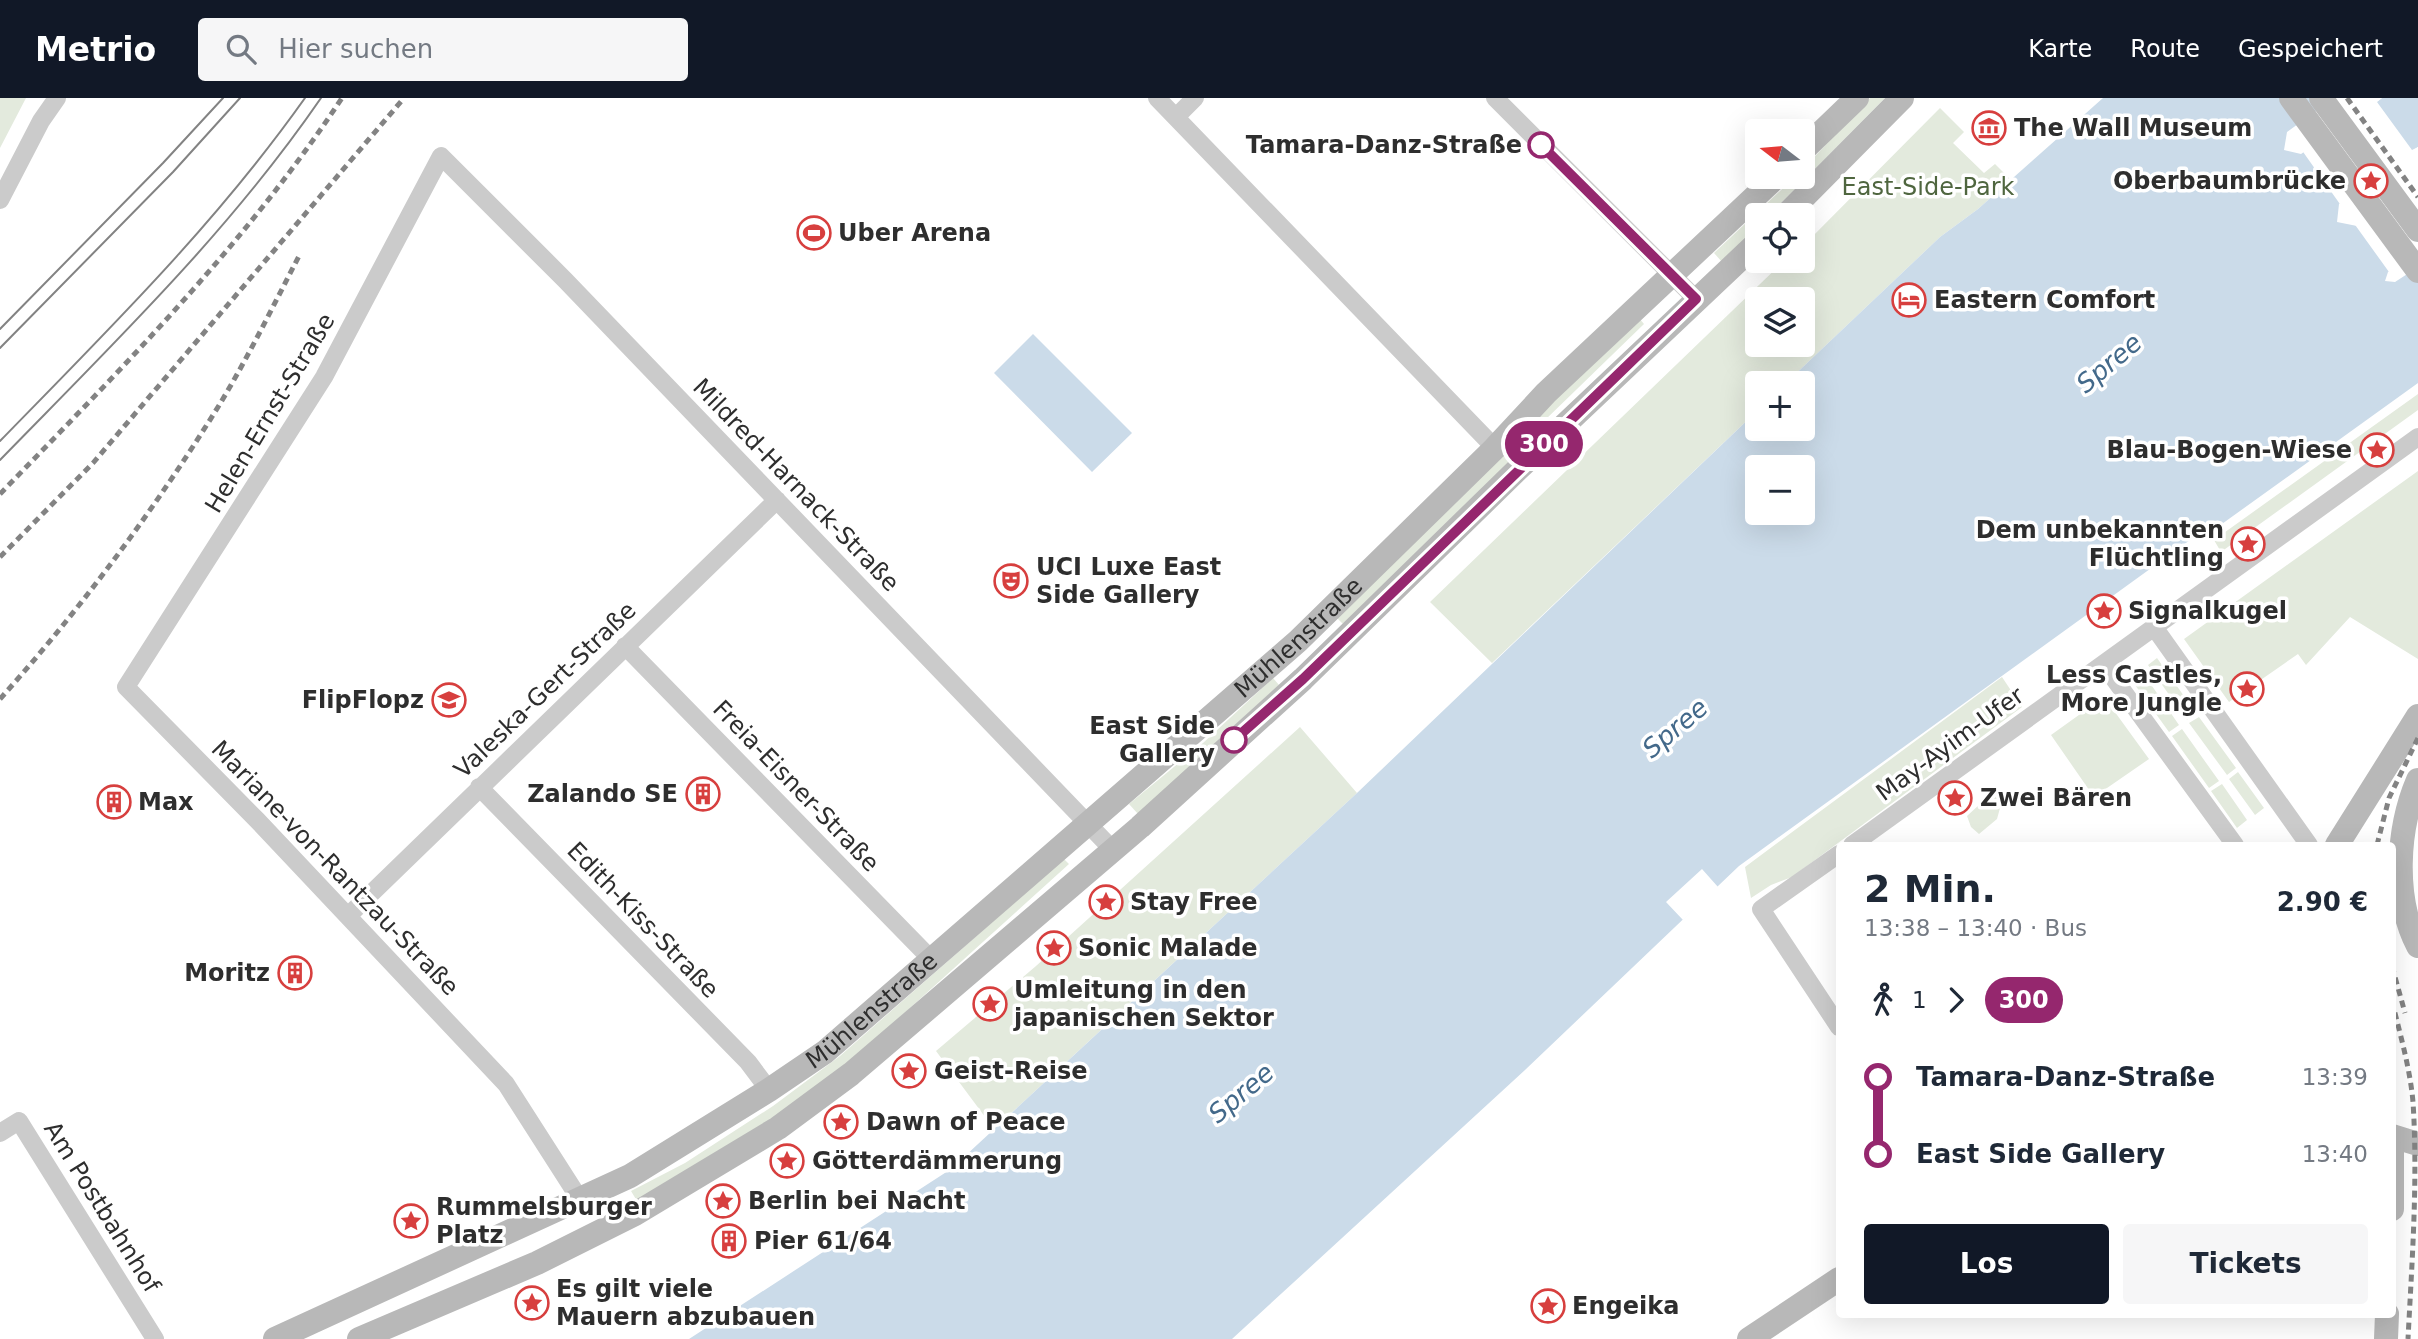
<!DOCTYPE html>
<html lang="de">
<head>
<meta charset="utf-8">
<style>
  :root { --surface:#fff; --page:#f6f6f7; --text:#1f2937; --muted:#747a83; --accent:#111827 }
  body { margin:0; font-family:"DejaVu Sans",sans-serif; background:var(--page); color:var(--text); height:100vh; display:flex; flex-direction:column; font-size:26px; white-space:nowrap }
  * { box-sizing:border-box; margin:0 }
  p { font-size:23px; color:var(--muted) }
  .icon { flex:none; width:38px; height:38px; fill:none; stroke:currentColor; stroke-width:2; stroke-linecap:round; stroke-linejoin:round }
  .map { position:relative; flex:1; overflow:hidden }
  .side { position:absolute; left:1836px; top:744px; width:560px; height:476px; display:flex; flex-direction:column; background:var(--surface); border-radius:7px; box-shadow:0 7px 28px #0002 }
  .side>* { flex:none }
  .badge { padding:0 14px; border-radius:23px; font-size:24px; line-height:46px }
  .needle { width:46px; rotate:286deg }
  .controls { position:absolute; left:1745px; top:21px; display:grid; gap:14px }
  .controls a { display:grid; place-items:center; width:70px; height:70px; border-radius:7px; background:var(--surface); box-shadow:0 7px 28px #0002; font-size:35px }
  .map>.badge { position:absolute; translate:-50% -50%; box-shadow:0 0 0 4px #fff }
  .legs { display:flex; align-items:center; gap:10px; height:77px; padding:0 28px; font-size:23px }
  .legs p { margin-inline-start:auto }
  .summary { display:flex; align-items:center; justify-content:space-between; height:119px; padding:0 28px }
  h1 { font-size:38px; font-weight:600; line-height:52px }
  .cta { display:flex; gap:14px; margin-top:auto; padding:14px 28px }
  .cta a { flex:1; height:80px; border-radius:7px; background:var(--accent); color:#fff; font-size:28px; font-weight:600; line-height:80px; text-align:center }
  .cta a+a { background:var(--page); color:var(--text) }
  ul { padding:0 28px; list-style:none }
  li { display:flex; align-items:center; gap:24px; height:77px; font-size:26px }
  li i { display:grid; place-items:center; width:10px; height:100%; margin:0 9px; background:currentColor }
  li i::after { content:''; width:18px; height:18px; margin:-9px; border:5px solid; border-radius:50%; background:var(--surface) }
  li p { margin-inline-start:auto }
  li:first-child i { background:linear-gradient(#0000 50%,currentColor 0) }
  li:last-child i { background:linear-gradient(currentColor 50%,#0000 0) }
  header { display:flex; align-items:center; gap:42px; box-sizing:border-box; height:98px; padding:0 35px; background:var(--accent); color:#fff }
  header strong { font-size:33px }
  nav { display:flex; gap:38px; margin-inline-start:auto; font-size:24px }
  .search { width:490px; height:63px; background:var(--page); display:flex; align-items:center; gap:18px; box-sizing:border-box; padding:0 24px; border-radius:7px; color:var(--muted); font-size:26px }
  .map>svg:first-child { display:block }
</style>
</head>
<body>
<header>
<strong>Metrio</strong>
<div class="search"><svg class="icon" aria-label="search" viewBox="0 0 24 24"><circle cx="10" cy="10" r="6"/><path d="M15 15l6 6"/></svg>Hier suchen</div>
<nav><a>Karte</a><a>Route</a><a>Gespeichert</a></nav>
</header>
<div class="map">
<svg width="2418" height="1241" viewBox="0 0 2418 1241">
  <rect width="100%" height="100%" fill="#fff"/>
  <path fill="#e3eadd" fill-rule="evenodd" d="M 0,0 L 26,0 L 0,50 Z
    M 1870,0 L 1885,0 L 1769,117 L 1757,117 L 1757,129 L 1722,164 L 1714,155 L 1795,79 L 1802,79 L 1803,71 Z
    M 1940,10 L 1964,34 L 1953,45 L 1984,75 L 1995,66 L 2011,82 L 1978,111 L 1940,139 L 1786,285 L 1757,285 L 1757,313 L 1492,565 L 1430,504 L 1784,163 L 1802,163 L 1803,148 ZM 1757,201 L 1802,201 L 1802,247 L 1757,247 Z
    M 1639,220 L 1644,226 L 1543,324 L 1501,373 L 1343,526 L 1336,519 L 1537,318 Z
    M 2418,296 L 2418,312 L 2221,454 L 2214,442 Z
    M 2418,373 L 2418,561 L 2350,519 L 2306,567 L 2298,556 L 2229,604 L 2184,541 Z
    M 2157,560 L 2196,615 L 2187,622 L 2148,567 Z
    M 2141,572 L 2179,627 L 2169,634 L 2130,580 Z
    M 2002,579 L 2022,609 L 1792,779 L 1771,787 L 1751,800 L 1745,769 Z
    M 1273,580 L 1279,587 L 1138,716 L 1129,706 L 1203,645 Z
    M 2104,599 L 2149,661 L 2094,699 L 2051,637 Z
    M 2199,619 L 2236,670 L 2227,677 L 2189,625 Z
    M 1300,629 L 1357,695 L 994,1031 L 936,953 L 1036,868 Z
    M 2182,631 L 2219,683 L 2209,690 L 2172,638 Z
    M 2238,674 L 2264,710 L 2255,717 L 2229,681 Z
    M 2222,686 L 2247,722 L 2237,730 L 2211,693 Z
    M 1994,693 L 2003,699 L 1997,721 L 1979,736 L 1971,729 L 1967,718 Z
    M 1064,761 L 1069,766 L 847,967 L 776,1018 L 637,1103 L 631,1093 L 685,1065 L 773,1008 L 840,958 Z"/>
  <path fill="#cbdbe9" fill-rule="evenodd" d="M 2103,0 L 2334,0 L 2287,34 L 2284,52 L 2301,56 L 2382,0 L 2418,0 L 2418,49 L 2339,106 L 2337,124 L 2357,128 L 2418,152 L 2388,174 L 2385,183 L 2395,184 L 2418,169 L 2418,285 L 2201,441 L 2197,437 L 1739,768 L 1525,972 L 1232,1241 L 689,1241 L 951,1071 L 1357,695 L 1757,313 L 1757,331 L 1802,331 L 1802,285 L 1786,285 L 1940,139 L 1978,111 ZM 1757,369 L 1802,369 L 1802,415 L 1757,415 Z
    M 1033,236 L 1132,335 L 1092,374 L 994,275 Z"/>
  <path fill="#fff" d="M 2376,0 L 2382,0 L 2377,4 L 2412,52 L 2418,49 L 2418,53 L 2342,109 L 2301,51 Z
    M 2418,81 L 2418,157 L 2390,179 L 2389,174 L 2353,124 L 2356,124 Z
    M 1702,771 L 1718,789 L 1683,822 L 1666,804 Z"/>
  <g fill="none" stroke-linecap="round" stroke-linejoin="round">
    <path stroke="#cbcbcb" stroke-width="18" d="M 1157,0 L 1495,350
      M 1495,0 L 1696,201
      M 1176,19 L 1195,0
      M 0,102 L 41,23 L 57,0
      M 2154,529 L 2309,747
      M 625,548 L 932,862
      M 2104,567 L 2235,747
      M 479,689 L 748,964 L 769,992
      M 1852,747 L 2418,339
      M 1839,756 L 1761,811 L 1839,929
      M 348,818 L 777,402
      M 0,1035 L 19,1023 L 155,1241
      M 579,1100 L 506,986 L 257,722 L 126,589 L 324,279 L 441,58 L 565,182 L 1113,752"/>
    <g stroke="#b8b8b8" stroke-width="24">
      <path d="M 2291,0 L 2418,173"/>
      <path d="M 2321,0 L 2418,132"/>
      <path d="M 1802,53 L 1857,0"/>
      <path d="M 1786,117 L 1902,0"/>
      <path d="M 2418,682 C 2397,731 2393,800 2418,848"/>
      <path d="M 2337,747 L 2418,618"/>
      <path d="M 2392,1038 L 2418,1046"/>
      <path d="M 2392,1053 L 2392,1111"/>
      <path id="s1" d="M 275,1241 L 630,1078 L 769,992 L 825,954 L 1298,543 L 1495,350 L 1546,295 L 1776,79"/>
      <path d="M 359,1241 L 537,1165 L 635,1116 L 778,1030 L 851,976 L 1140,729 L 1303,581 L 1516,373 L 1757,145"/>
      <path d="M 1749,1241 L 1839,1181"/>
      <path d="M 2386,1241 L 2387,1216"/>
    </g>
    <path stroke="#838383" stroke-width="2" d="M 0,231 L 163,65 L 223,0
      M 0,250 L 173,74 L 240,0
      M 0,343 C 108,232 215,127 305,0
      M 0,362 C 113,246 229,134 321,0"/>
    <path stroke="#838383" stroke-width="5" stroke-dasharray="7 5" stroke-linecap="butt" d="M 2347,0 L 2418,99
      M 0,396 C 123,269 244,148 342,0
      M 0,459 L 93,365 L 404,0
      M 0,601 C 77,515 146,423 208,325 C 242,272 270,214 299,158
      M 2377,747 L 2389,700 L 2418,640
      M 2392,868 L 2405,915
      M 2392,903 C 2400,936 2410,970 2413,1004 C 2418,1082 2412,1163 2408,1241"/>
  </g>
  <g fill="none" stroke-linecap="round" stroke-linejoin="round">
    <defs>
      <path id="line-1" d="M 1234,642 L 1303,581 L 1696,201 L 1541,47"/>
    </defs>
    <use href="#line-1" stroke="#fff" stroke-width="16"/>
    <use href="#line-1" stroke="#95276e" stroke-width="10"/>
  </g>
  <defs>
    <symbol id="museum-ring" viewBox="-11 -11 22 22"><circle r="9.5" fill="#fff" stroke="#d73f3e" stroke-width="1.5"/><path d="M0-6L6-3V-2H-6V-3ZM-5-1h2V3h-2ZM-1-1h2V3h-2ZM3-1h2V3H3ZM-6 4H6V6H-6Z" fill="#d73f3e"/></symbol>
    <symbol id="sight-ring" viewBox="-11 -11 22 22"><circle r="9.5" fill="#fff" stroke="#d73f3e" stroke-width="1.5"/><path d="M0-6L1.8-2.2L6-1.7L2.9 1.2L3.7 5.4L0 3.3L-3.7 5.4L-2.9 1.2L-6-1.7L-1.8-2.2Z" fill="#d73f3e"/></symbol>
    <symbol id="stadium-ring" viewBox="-11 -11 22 22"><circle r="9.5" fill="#fff" stroke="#d73f3e" stroke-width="1.5"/><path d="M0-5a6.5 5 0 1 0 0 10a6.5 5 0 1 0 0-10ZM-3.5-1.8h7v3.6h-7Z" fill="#d73f3e"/></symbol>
    <symbol id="hotel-ring" viewBox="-11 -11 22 22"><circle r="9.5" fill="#fff" stroke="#d73f3e" stroke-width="1.5"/><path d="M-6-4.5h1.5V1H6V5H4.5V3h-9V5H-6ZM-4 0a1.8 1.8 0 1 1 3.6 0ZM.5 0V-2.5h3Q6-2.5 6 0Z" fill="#d73f3e"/></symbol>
    <symbol id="theatre-ring" viewBox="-11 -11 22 22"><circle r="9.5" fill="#fff" stroke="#d73f3e" stroke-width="1.5"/><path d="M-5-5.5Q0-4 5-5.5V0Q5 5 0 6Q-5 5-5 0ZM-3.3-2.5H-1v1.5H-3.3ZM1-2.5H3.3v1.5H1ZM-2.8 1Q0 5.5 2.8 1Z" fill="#d73f3e"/></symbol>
    <symbol id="school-ring" viewBox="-11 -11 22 22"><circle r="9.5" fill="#fff" stroke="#d73f3e" stroke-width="1.5"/><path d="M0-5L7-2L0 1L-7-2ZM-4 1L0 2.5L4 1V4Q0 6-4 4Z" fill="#d73f3e"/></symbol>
    <symbol id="building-ring" viewBox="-11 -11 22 22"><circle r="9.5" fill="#fff" stroke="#d73f3e" stroke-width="1.5"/><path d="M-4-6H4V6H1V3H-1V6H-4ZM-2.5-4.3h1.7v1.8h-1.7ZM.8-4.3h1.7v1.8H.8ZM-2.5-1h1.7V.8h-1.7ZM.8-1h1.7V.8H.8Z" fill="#d73f3e"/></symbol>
  </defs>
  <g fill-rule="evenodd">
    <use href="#museum-ring" x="1970" y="11" width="38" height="38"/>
    <use href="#sight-ring" x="2352" y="64" width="38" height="38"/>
    <use href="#stadium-ring" x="795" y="116" width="38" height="38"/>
    <use href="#hotel-ring" x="1890" y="183" width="38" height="38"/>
    <use href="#sight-ring" x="2358" y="333" width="38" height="38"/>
    <use href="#sight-ring" x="2229" y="427" width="38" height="38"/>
    <use href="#theatre-ring" x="992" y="464" width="38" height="38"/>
    <use href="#sight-ring" x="2085" y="494" width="38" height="38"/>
    <use href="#sight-ring" x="2228" y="572" width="38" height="38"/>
    <use href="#school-ring" x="430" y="583" width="38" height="38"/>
    <use href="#building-ring" x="684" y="677" width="38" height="38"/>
    <use href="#sight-ring" x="1936" y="681" width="38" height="38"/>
    <use href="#building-ring" x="95" y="685" width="38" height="38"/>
    <use href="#sight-ring" x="1087" y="785" width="38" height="38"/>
    <use href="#sight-ring" x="1035" y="831" width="38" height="38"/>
    <use href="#building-ring" x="276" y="856" width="38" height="38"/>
    <use href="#sight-ring" x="971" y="887" width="38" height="38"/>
    <use href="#sight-ring" x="890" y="954" width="38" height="38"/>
    <use href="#sight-ring" x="822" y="1005" width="38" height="38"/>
    <use href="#sight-ring" x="768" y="1044" width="38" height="38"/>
    <use href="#sight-ring" x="704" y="1084" width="38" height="38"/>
    <use href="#sight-ring" x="392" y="1104" width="38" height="38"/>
    <use href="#building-ring" x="710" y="1124" width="38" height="38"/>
    <use href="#sight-ring" x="513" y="1186" width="38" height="38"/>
    <use href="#sight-ring" x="1529" y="1189" width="38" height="38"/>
  </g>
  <g fill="#fff" stroke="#95276e" stroke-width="3.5">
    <circle cx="1541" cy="47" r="12"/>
    <circle cx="1234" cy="642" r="12"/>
  </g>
  <g text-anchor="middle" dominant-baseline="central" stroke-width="7" stroke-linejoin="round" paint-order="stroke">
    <g font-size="24" font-weight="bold" fill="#2e2e2e" stroke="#fff" text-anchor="start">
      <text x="2014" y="30">The Wall Museum</text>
      <text x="2346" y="83" text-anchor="end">Oberbaumbrücke</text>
      <text x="838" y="135">Uber Arena</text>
      <text x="1934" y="202">Eastern Comfort</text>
      <text x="2352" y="352" text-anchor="end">Blau-Bogen-Wiese</text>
      <text x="2224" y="432" text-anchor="end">Dem unbekannten<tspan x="2224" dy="28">Flüchtling</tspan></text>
      <text x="1036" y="469">UCI Luxe East<tspan x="1036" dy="28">Side Gallery</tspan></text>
      <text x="2128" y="513">Signalkugel</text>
      <text x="2222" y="577" text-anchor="end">Less Castles,<tspan x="2222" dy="28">More Jungle</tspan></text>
      <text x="424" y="602" text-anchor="end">FlipFlopz</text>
      <text x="678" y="696" text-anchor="end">Zalando SE</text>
      <text x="1980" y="700">Zwei Bären</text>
      <text x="138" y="704">Max</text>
      <text x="1130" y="804">Stay Free</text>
      <text x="1078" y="850">Sonic Malade</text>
      <text x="270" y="875" text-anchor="end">Moritz</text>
      <text x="1014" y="892">Umleitung in den<tspan x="1014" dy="28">japanischen Sektor</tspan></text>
      <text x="934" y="973">Geist-Reise</text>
      <text x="866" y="1024">Dawn of Peace</text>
      <text x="812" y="1063">Götterdämmerung</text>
      <text x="748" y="1103">Berlin bei Nacht</text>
      <text x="436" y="1109">Rummelsburger<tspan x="436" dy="28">Platz</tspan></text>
      <text x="754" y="1143">Pier 61/64</text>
      <text x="556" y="1191">Es gilt viele<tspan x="556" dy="28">Mauern abzubauen</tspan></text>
      <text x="1572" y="1208">Engeika</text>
    </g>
    <g font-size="24" font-weight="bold" fill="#2e2e2e" stroke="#fff" text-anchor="end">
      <text x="1522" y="47">Tamara-Danz-Straße</text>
      <text x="1215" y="628">East Side<tspan x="1215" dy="28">Gallery</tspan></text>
    </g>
    <g font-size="24" fill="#4f663f" stroke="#fff">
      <text x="1928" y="89">East-Side-Park</text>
    </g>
    <g font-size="24" fill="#2e2e2e" stroke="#fff">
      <text transform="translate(270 315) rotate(-59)">Helen-Ernst-Straße</text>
      <text transform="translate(796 387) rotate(46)">Mildred-Harnack-Straße</text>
      <text stroke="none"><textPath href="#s1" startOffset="1251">Mühlenstraße</textPath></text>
      <text transform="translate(545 592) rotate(-44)">Valeska-Gert-Straße</text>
      <text transform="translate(1950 646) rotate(-36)">May-Ayim-Ufer</text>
      <text transform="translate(796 688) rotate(46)">Freia-Eisner-Straße</text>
      <text transform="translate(335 770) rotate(46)">Mariane-von-Rantzau-Straße</text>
      <text transform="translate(643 822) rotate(46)">Edith-Kiss-Straße</text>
      <text stroke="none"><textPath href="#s1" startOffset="684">Mühlenstraße</textPath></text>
      <text transform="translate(102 1109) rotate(58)">Am Postbahnhof</text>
    </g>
    <g font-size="26" font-style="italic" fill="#43698a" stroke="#fff">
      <text transform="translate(2109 265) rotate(-40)">Spree</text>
      <text transform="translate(1675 630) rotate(-40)">Spree</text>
      <text transform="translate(1241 995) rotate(-40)">Spree</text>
    </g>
  </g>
</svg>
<div class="controls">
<a><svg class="needle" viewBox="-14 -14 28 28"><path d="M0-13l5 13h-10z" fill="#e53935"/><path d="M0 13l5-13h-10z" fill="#747a83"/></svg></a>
<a><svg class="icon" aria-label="locate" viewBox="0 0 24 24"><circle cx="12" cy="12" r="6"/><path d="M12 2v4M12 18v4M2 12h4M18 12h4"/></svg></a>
<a><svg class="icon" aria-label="layers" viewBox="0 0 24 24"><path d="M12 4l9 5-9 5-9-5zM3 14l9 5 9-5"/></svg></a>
<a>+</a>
<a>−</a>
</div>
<b class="badge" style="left:1544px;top:346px;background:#95276e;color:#fff">300</b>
<section class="side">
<div class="summary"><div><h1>2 Min.</h1><p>13:38 – 13:40 · Bus</p></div><b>2.90 €</b></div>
<div class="legs"><svg class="icon" aria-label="walk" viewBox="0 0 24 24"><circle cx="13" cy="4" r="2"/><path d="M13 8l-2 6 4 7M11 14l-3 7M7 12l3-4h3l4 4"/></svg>1<svg class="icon" aria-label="forward" viewBox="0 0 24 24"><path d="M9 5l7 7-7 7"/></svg><b class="badge" style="background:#95276e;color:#fff">300</b></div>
<ul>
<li><i style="color:#95276e"></i><b>Tamara-Danz-Straße</b><p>13:39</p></li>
<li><i style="color:#95276e"></i><b>East Side Gallery</b><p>13:40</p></li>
</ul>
<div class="cta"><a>Los</a><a>Tickets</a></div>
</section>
</div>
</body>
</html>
